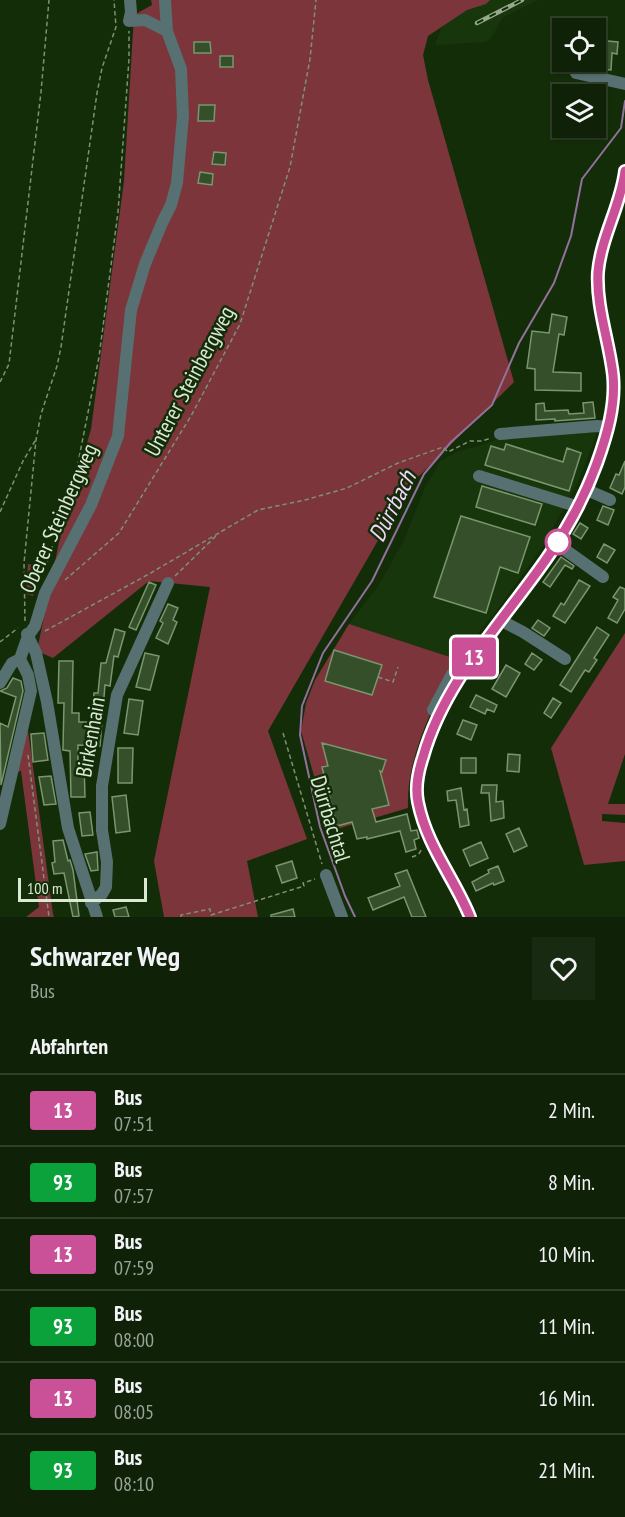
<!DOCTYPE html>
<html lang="de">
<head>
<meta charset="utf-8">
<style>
  :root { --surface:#0f2207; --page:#182a11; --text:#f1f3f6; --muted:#9ba49b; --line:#2f3f28 }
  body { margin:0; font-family:"PT Sans Narrow",sans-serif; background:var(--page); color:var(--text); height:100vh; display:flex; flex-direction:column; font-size:22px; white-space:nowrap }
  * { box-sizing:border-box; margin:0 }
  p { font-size:20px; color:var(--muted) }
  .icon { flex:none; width:33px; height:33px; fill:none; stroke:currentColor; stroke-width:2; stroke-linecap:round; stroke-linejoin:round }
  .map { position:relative; height:917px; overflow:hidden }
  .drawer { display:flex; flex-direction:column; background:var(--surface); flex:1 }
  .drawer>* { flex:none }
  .badge { padding:0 12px; border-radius:4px; font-size:21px; line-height:39px }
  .fabs { position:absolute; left:552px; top:18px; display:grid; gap:12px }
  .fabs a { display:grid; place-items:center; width:54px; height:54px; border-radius:0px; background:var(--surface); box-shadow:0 2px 4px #0004,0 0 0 2px var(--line); font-size:30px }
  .scale { position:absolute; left:18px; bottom:15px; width:129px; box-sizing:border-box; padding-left:6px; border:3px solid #d9e9d4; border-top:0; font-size:16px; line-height:21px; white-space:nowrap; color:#d9e9d4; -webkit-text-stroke:4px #142d09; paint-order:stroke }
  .map>.badge { position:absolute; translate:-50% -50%; box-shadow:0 0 0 3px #fff }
  h2 { padding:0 30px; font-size:22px; line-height:54px }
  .round { display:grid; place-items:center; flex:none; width:63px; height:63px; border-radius:0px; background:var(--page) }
  .overview { display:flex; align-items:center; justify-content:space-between; height:102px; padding:0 30px }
  h1 { font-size:28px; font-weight:700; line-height:45px }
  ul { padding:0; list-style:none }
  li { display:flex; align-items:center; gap:18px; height:72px; padding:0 30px; border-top:2px solid var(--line) }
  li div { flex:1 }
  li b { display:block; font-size:22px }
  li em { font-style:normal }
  li .badge { min-width:66px; font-weight:700; text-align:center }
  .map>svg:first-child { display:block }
</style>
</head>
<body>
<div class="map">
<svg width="625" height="917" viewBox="0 0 625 917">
  <rect width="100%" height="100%" fill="#142d09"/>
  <path fill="#18360b" d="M 452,0 L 538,0 L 502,18 L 492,37 L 486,42 L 435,45 Z
    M 595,430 L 597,432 L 580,478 L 543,546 L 495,613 L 456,659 L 349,624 L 379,585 L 404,540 L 425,488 L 440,461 L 459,451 L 479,446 L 503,437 Z"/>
  <path fill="#7c353b" d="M 151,0 L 490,0 L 486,4 L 467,10 L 428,36 L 423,55 L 428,80 L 514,382 L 410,485 L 268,731 L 307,839 L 247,861 L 258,917 L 164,917 L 154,861 L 210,587 L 149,581 L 53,658 L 37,651 L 59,542 L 91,429 L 124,181 L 134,15 L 152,5 Z
    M 28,564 L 42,566 L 33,596 L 26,594 Z
    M 349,624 L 456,659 C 434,706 406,756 408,808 L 330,831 L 301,731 L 306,703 L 315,680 Z
    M 625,633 L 625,754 L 608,804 L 625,804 L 625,815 L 602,814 L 602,821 L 625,823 L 625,861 L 584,865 L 551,748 Z
    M 27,723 L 53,914 L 54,917 L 26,917 L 39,907 L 21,771 L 17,772 Z"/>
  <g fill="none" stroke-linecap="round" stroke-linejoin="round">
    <path stroke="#92719d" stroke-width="2" d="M 355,917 L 345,896 L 320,827 L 300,735 L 302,706 L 323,653 L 372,581 L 424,474 L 451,442 L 492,405 L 519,343 L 554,283 L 571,236 L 582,179 L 621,128 L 625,101"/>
  </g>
  <path fill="#354f2b" stroke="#79966e" stroke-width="1.5" d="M 596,40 L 618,42 L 617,54 L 612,53 L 611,70 L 592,68 L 592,62 L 596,62 Z
    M 194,42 L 210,42 L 211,53 L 194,53 Z
    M 220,56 L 233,56 L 233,67 L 220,67 Z
    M 199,105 L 215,105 L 214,121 L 198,121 Z
    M 214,152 L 226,153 L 225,165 L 212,164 Z
    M 200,172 L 213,174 L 212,185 L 198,183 Z
    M 552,314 L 567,317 L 564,335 L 559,334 L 553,372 L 581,373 L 581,391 L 535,390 L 535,369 L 527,368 L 532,331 L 549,333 Z
    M 593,402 L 595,418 L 555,421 L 555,419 L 536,420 L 536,404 L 544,403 L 545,411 L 568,410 L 569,414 L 584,413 L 583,403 Z
    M 506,444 L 563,462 L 567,448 L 581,453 L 569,491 L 485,465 L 491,446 L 504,450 Z
    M 625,461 L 625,487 L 622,494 L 610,488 L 616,474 L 619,475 Z
    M 482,486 L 542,504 L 535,525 L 476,507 Z
    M 603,506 L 614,510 L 608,525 L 597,520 Z
    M 461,516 L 530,537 L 518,573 L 500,567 L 486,613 L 434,597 Z
    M 580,523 L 588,528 L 581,539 L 573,534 Z
    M 604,544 L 615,550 L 607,563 L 597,557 Z
    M 561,557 L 574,566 L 572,569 L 565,565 L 550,587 L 543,582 Z
    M 579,580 L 590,586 L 565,623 L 553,616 L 561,603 L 564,605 Z
    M 149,582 L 156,585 L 136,630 L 129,627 Z
    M 620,587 L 625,589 L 625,609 L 617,623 L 608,618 L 618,600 L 613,597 Z
    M 168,604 L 178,608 L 173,620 L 177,622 L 168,644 L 156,638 L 163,623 L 160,621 Z
    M 538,620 L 550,628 L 544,636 L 532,628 Z
    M 597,627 L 609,635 L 594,658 L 597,660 L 589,672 L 585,670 L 571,692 L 560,685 Z
    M 115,629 L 125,632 L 118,657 L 114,656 L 110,686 L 105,685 L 100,746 L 78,745 L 78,762 L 84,762 L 85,797 L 71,797 L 70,751 L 63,750 L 63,747 L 64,703 L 58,703 L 59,661 L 73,661 L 72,713 L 79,713 L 79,722 L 92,722 L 94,693 L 98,693 L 101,663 L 106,663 Z
    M 334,650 L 382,665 L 372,695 L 325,681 Z
    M 145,653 L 159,656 L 150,690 L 136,687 Z
    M 532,653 L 542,660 L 534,670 L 525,664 Z
    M 506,665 L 520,673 L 506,697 L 492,689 Z
    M 13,678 L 21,681 L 23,691 L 1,785 L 0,723 L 8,727 L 16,697 L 0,691 L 7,688 Z
    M 476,695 L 497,705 L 494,712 L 487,709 L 485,714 L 470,707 Z
    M 553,698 L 561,703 L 551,718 L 544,713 Z
    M 129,699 L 143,701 L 138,735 L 124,733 Z
    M 463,720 L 477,725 L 471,740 L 457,734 Z
    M 44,733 L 48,760 L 33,762 L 31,734 Z
    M 322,743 L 386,760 L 382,772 L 380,771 L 389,805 L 372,809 L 376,822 L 407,814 L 411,831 L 417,830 L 419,838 L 414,840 L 416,849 L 406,852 L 400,831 L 367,839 L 367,837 L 357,839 L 352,822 L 337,826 L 322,767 L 328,766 Z
    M 118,748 L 133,748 L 132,783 L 118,783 Z
    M 508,754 L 520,755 L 519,772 L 507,771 Z
    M 461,758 L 476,758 L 476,773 L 461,773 Z
    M 51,776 L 56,804 L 44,805 L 39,777 Z
    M 482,785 L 497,785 L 496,802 L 503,801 L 504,818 L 491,821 L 489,793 L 481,793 Z
    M 461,788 L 464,810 L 467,809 L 469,825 L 460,827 L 456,800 L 448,801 L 447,791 Z
    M 126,795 L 130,831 L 116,833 L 112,797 Z
    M 90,812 L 93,835 L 82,836 L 79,813 Z
    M 519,828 L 527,846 L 514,852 L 506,834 Z
    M 63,840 L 68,861 L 70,860 L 73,870 L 79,916 L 73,917 L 64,873 L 54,874 L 52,863 L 55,862 L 53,841 Z
    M 481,842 L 488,858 L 470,866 L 463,850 Z
    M 97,852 L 98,870 L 91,871 L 85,854 Z
    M 292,861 L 297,878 L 282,883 L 276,866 Z
    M 498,866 L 504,881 L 494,885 L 493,883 L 476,891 L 472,882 L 489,873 L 488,870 Z
    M 407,870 L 426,917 L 412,917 L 404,897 L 373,910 L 368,898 L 400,886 L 395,874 Z
    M 126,907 L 129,917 L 115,917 L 113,910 Z
    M 293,909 L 295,917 L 271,917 L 271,915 Z"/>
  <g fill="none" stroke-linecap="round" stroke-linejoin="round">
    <path stroke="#7d9175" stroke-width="1.5" stroke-dasharray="4.5 3" stroke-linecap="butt" d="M 0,382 L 9,364 L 41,92 L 49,0
      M 0,512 L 23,461 L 35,441
      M 44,572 L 75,478 L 99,357 L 118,212 L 129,59 L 129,31
      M 175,576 L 219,533
      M 65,580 L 119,533 L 191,416 L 240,324 L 290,167 L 310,59 L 316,0
      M 25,621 L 24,563 L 36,440 L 41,414 L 57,366 L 61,347 L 97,93 L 102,68 L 116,27 L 114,0
      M 45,631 L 149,574 L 258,510 L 305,500 L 347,488 L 398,463 L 443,447 L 448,452 L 470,441 L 482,441 L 491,438
      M 0,642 L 18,628
      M 378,677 L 393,682 L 398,667
      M 283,733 L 322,864
      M 28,755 L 49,917
      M 412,857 L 418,855 L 422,849
      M 181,917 L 181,915 L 210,909 L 211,915 L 304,886 L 303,883 L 315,879"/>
    <path stroke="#577071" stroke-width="12" d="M 130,0 L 131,12 L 129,21 L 145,20 L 167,31
      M 576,73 L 625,84
      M 500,434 L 597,426 L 608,427
      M 479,476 L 579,507
      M 587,490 L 610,500
      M 557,544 L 603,577
      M 500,620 L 523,632 L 565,659
      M 27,634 L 36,653 L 47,702 L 68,828 L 97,917
      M 0,683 L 12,663 L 20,659
      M 433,710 L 452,674 L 465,669
      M 0,824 L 31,691 L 28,675 L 20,659 L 21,656 L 28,636 L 35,626 L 45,593 L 91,505 L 118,436 L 131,310 L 145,264 L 162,223 L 171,205 L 177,183 L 183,116 L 181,69 L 167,31 L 165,0
      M 326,875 L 342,917
      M 91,903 L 102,894 L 106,887 L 107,862 L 102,830 L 102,786 L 117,695 L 168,583
      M 470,917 C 466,906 459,895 453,885 C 438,859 424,832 418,802 C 415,786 418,772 423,757 C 446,679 504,621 549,555 C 569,526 585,496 597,463 C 607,435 616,405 613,375 C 609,340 596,307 598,272 C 601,237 621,205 625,171"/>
    <defs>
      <path id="rail" d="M 477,23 L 522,0"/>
    </defs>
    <use href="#rail" stroke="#96a98f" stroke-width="4.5"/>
    <use href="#rail" stroke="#142d09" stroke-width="2" stroke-dasharray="7" stroke-linecap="butt"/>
  </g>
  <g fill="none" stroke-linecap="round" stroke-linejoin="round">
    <defs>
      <path id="line" d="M 470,917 C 454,877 427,847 418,802 C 415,787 418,772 423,757 C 445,679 504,621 549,555 C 569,526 585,496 597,463 C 607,435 616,405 613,375 C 609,340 596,307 598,272 C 601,237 621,205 625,171"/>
    </defs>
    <use href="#line" stroke="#fff" stroke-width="14"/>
    <use href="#line" stroke="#ca5098" stroke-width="9"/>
  </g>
  <circle fill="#fff" stroke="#ca5098" stroke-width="3" cx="558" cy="542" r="12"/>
  <g text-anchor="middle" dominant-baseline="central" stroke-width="5" stroke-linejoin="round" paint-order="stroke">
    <g font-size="22" fill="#d9e9d4" stroke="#142d09">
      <text transform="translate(189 381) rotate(-62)">Unterer Steinbergweg</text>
      <text transform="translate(58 518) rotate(-66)">Oberer Steinbergweg</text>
      <text transform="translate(90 737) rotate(-80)">Birkenhain</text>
      <text transform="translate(331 819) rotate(73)">Dürrbachtal</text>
    </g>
    <g font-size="24" font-style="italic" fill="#f4d6fe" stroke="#142d09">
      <text transform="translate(392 506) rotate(-63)">Dürrbach</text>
    </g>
  </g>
</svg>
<div class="fabs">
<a><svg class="icon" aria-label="locate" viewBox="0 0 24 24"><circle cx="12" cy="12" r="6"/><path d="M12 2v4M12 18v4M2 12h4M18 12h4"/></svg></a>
<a><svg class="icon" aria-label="layers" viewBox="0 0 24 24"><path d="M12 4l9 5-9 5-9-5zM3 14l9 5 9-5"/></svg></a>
</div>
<div class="scale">100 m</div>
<b class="badge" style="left:474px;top:657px;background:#ca5098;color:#fff">13</b>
</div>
<section class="drawer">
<div class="overview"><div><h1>Schwarzer Weg</h1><p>Bus</p></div><a class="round"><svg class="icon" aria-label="heart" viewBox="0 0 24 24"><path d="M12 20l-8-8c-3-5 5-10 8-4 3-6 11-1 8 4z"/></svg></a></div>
<h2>Abfahrten</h2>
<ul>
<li><span class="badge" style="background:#ca5098;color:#fff">13</span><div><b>Bus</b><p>07:51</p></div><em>2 Min.</em></li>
<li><span class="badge" style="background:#0ba13b;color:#fff">93</span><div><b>Bus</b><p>07:57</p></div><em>8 Min.</em></li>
<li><span class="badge" style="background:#ca5098;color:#fff">13</span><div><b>Bus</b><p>07:59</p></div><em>10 Min.</em></li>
<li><span class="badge" style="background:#0ba13b;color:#fff">93</span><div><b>Bus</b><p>08:00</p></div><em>11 Min.</em></li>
<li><span class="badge" style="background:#ca5098;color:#fff">13</span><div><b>Bus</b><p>08:05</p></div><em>16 Min.</em></li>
<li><span class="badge" style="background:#0ba13b;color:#fff">93</span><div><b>Bus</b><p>08:10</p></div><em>21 Min.</em></li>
</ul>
</section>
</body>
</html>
